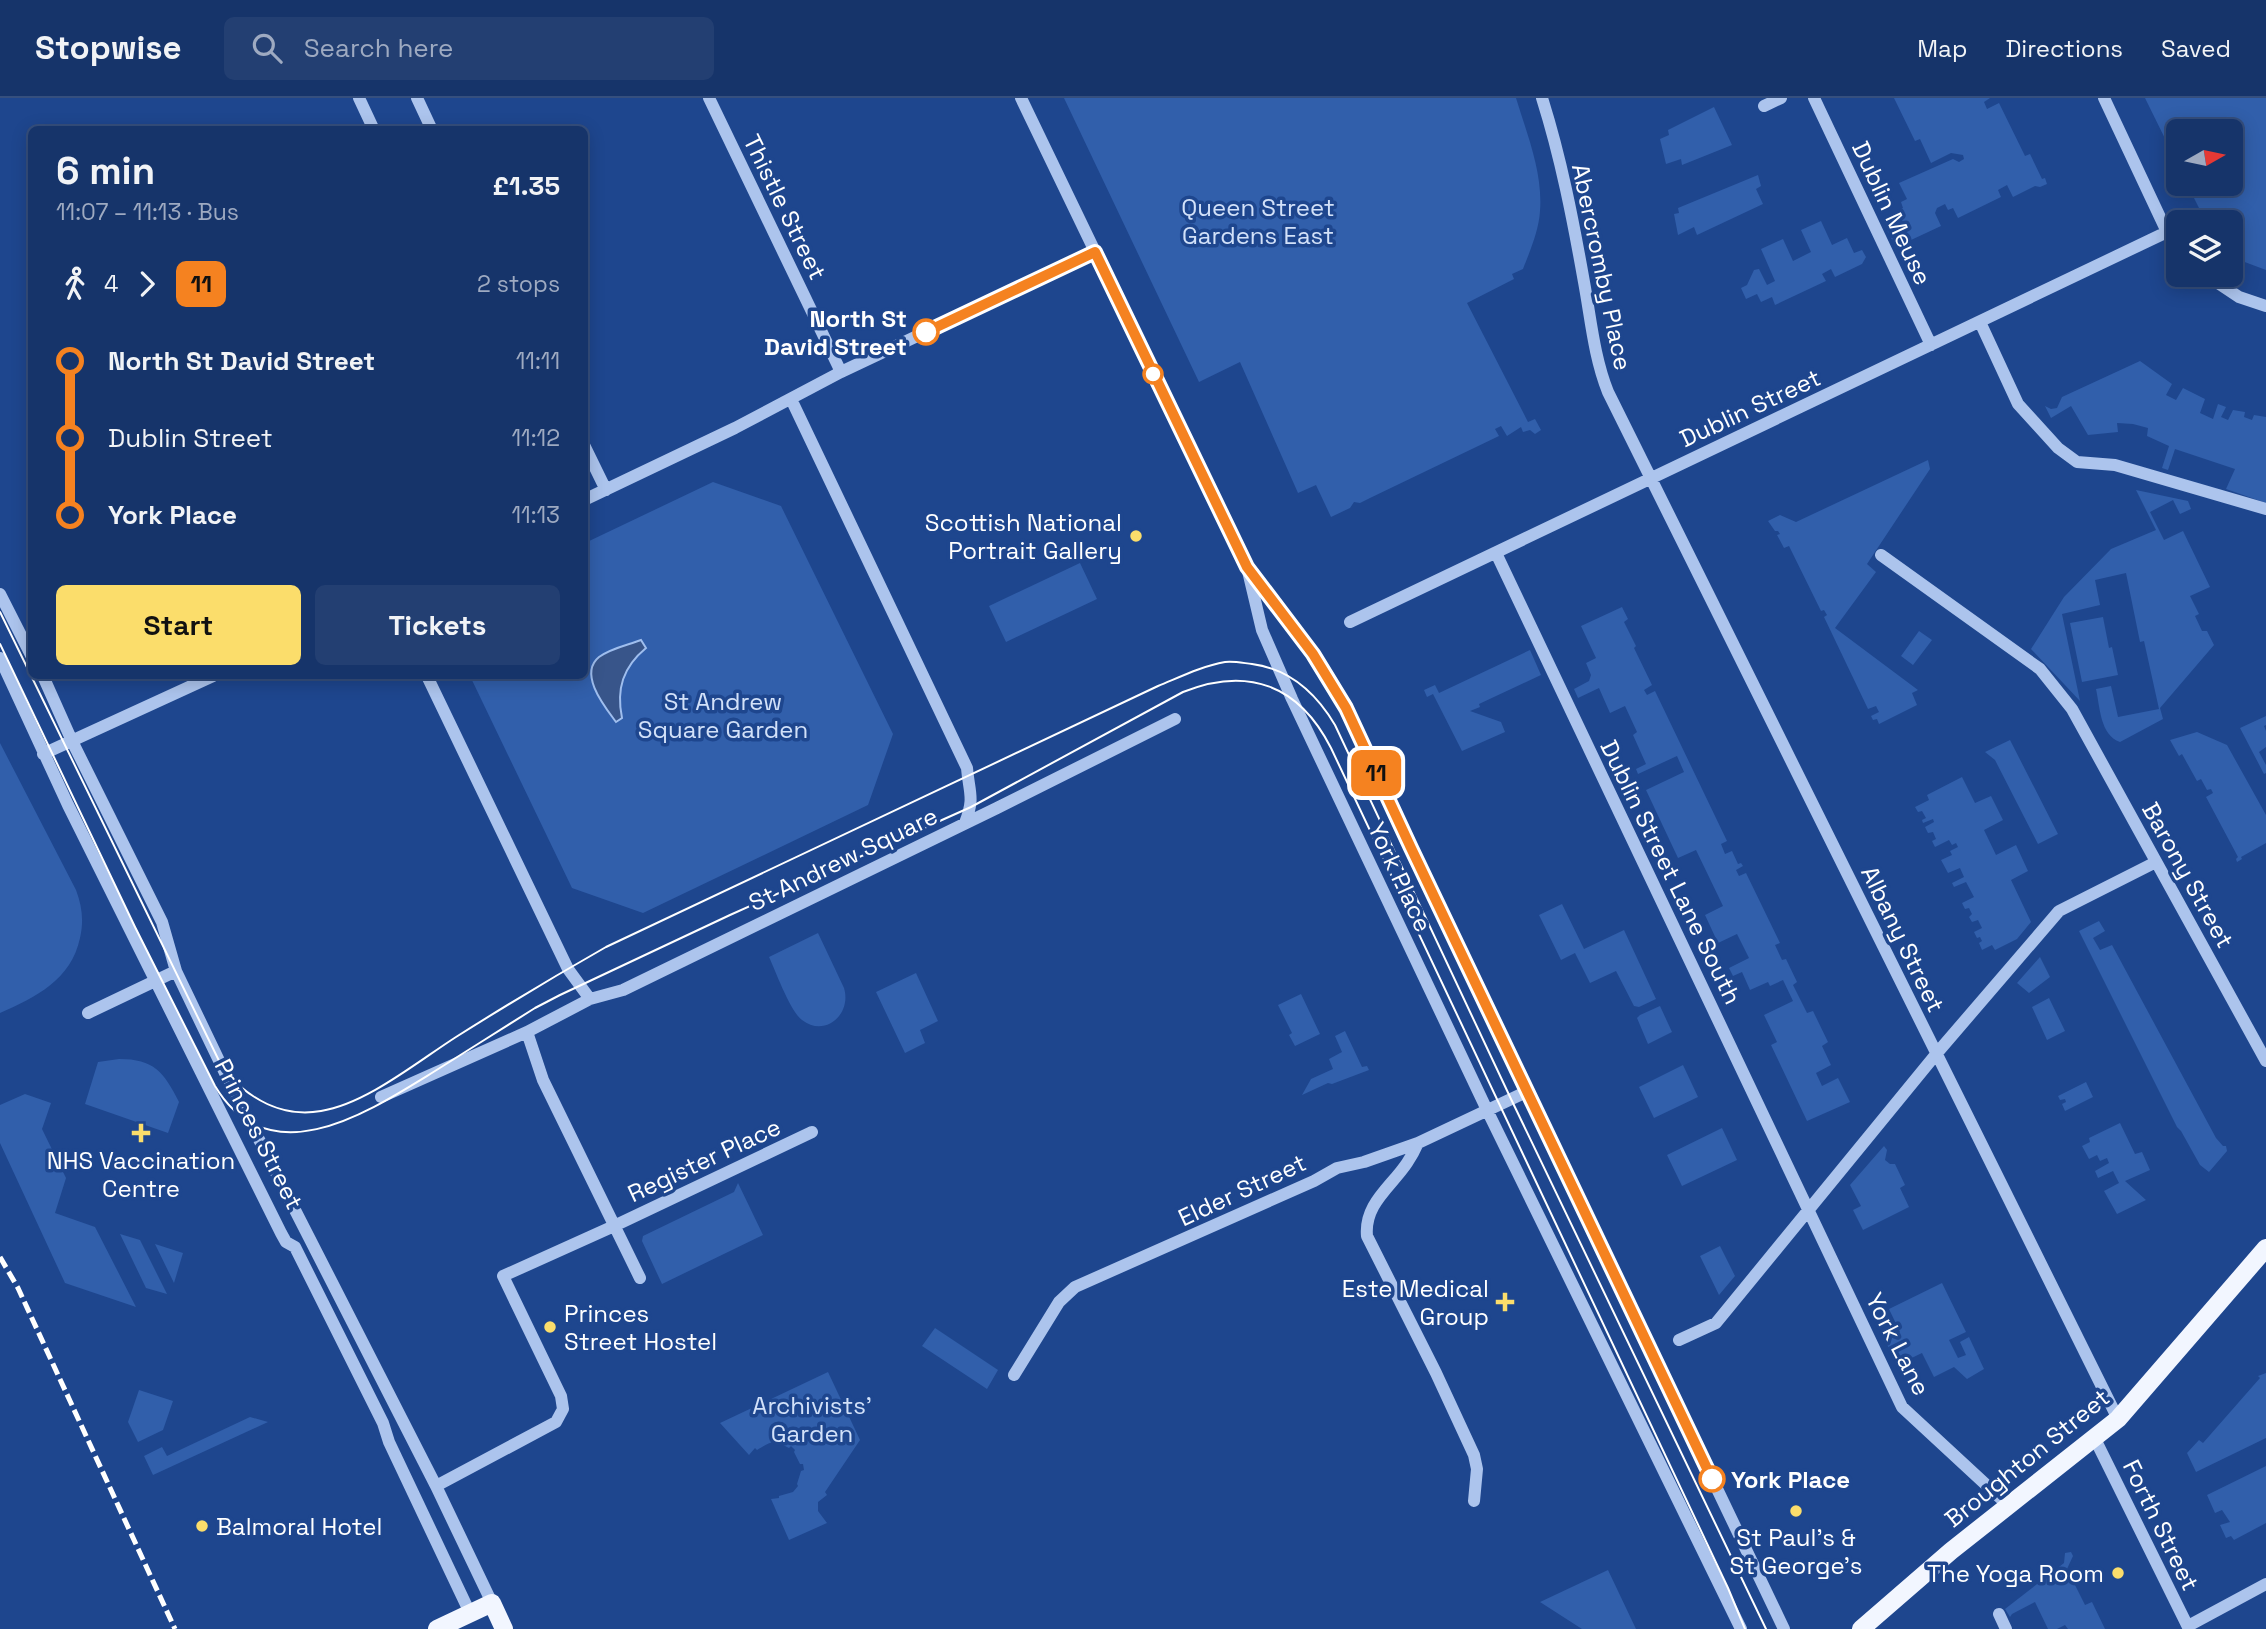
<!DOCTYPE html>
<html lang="en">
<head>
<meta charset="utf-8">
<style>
  :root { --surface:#16346a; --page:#233f72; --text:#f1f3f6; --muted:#9eaac1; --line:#354f7e; --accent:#fbdd6b }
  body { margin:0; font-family:"Space Grotesk",sans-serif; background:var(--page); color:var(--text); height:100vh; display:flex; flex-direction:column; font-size:26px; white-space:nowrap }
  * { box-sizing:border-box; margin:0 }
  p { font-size:23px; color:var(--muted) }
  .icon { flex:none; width:38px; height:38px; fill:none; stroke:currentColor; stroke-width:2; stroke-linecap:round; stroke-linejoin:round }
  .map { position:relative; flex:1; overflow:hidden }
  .side { position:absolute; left:28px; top:28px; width:560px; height:553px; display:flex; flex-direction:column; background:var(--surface); border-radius:10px; box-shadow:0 4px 18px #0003,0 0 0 2px var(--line) }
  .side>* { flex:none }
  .badge { padding:0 14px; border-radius:10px; font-size:24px; line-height:46px }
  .needle { width:46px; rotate:81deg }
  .controls { position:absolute; left:2166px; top:21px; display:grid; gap:14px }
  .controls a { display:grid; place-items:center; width:77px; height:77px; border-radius:10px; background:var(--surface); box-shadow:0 4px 18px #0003,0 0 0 2px var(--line); font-size:35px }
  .map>.badge { position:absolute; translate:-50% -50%; box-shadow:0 0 0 4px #fff }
  .legs { display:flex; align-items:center; gap:10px; height:77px; padding:0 28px; font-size:23px }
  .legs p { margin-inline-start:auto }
  .head { display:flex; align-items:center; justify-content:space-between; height:119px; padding:0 28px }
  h1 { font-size:38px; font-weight:700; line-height:52px }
  .cta { display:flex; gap:14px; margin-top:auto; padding:14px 28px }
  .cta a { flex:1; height:80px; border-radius:10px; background:var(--accent); color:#111; font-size:28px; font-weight:700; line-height:80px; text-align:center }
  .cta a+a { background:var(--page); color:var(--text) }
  ul { padding:0 28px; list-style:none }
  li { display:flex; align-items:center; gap:24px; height:77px; font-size:26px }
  li i { display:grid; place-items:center; width:10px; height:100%; margin:0 9px; background:currentColor }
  li i::after { content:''; width:18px; height:18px; margin:-9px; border:5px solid; border-radius:50%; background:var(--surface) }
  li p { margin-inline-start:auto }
  li:first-child i { background:linear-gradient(#0000 50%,currentColor 0) }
  li:last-child i { background:linear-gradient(currentColor 50%,#0000 0) }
  header { display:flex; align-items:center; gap:42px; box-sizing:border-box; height:98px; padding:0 35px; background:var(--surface); border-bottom:2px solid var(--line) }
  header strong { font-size:33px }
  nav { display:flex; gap:38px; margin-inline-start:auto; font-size:24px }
  .search { width:490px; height:63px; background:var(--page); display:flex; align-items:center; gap:18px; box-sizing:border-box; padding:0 24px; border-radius:10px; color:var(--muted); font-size:26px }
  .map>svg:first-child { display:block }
</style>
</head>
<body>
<header>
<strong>Stopwise</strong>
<div class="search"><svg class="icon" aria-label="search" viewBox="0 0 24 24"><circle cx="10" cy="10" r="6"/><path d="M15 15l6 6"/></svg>Search here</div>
<nav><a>Map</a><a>Directions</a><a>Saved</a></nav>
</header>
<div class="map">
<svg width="2266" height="1531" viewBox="0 0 2266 1531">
  <rect width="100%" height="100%" fill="#1e468e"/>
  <path fill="#315fab" d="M 1064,0 L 1516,0 C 1527,36 1543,75 1540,113 C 1539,132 1530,153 1523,171 L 1512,176 L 1514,181 L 1467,205 L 1528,324 L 1535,321 L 1541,332 L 1535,336 L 1530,332 L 1523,334 L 1521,329 L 1507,338 L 1501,328 L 1495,331 L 1499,338 L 1370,400 L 1360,405 L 1354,404 L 1350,410 L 1331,419 L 1316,387 L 1298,395 L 1240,264 L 1199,284 Z
    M 1894,0 L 1990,0 L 1984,4 L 1987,11 L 1999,5 L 2025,58 L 2030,56 L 2042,81 L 2045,80 L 2047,86 L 2040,89 L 2035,88 L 2013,99 L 2007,87 L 1998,92 L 2001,99 L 1958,120 L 1953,110 L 1948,112 L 1945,106 L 1937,110 L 1935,115 L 1941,128 L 1896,149 L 1887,132 L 1903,124 L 1897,113 L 1903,110 L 1901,104 L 1907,101 L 1899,85 L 1953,61 L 1959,64 L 1964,61 L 1963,57 L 1951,55 L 1931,65 L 1920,41 L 1915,43 Z
    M 2145,0 L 2266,0 L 2266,172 L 2242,163 L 2231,154 L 2231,124 L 2206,124 L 2187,86 L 2231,86 L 2231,33 L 2179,33 L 2179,69 Z
    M 1714,9 L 1732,47 L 1682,67 L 1681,61 L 1666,66 L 1660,41 L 1669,37 L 1668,32 Z
    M 1758,77 L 1761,88 L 1756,91 L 1763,106 L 1697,137 L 1694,129 L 1678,137 L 1674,116 L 1679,115 L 1678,110 Z
    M 1821,123 L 1832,147 L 1847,140 L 1854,155 L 1862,152 L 1866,159 L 1862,166 L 1835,179 L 1831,171 L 1822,176 L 1826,183 L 1775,207 L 1772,199 L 1761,204 L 1757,196 L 1746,201 L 1741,190 L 1747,187 L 1754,172 L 1759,171 L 1767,187 L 1775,183 L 1761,151 L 1783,141 L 1793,163 L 1811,154 L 1801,132 Z
    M 2140,263 L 2172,286 L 2166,297 L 2176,302 L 2183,290 L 2205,301 L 2200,315 L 2213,321 L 2218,306 L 2226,309 L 2221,319 L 2228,322 L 2233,312 L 2245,314 L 2244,319 L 2252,322 L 2254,317 L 2266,319 L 2266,405 L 2226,391 L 2235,371 L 2175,351 L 2168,372 L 2162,370 L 2169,348 L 2147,338 L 2148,330 L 2133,326 L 2117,325 L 2118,334 L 2088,337 L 2071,308 L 2051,320 L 2045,308 L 2051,311 L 2057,310 L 2062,299 Z
    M 1928,362 L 1930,371 L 1867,466 L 1876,474 L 1835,530 L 1918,592 L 1912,595 L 1917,607 L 1879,626 L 1877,621 L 1873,622 L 1871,618 L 1879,614 L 1876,608 L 1868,611 L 1824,519 L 1827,517 L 1824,512 L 1821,513 L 1789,448 L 1784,450 L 1777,437 L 1780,436 L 1778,433 L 1775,433 L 1768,423 L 1780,417 L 1796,424 Z
    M 713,384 L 781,408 L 893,636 L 868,707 L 643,815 L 572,790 L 470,578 L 584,578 L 585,445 Z
    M 2136,392 L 2188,403 L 2191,411 L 2180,416 L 2173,402 L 2150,414 L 2164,442 L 2183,433 L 2210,489 L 2190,498 L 2199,516 L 2195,518 L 2202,533 L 2207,533 L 2214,547 L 2160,610 L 2163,621 L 2120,644 C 2100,637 2100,609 2096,591 L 2111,588 L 2118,619 L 2159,611 L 2144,543 L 2140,544 L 2126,475 L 2095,482 L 2100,507 L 2062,516 L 2080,603 L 2031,551 L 2064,499 L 2111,451 L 2156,432 Z
    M 1080,465 L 1097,501 L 1006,544 L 989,508 Z
    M 1622,509 L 1628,521 L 1624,524 L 1636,548 L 1634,550 L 1652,587 L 1644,592 L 1647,597 L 1655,593 L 1727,743 L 1721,746 L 1725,756 L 1732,753 L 1738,766 L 1741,765 L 1743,768 L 1736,772 L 1739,778 L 1746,775 L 1780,845 L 1775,847 L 1782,862 L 1786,861 L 1797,884 L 1793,887 L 1807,915 L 1813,913 L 1828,944 L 1822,948 L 1831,967 L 1816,975 L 1822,988 L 1838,980 L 1850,1004 L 1807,1023 L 1771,947 L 1777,944 L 1764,917 L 1793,903 L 1783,882 L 1770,888 L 1768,884 L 1750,892 L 1742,874 L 1733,878 L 1729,870 L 1749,860 L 1737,836 L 1718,845 L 1705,817 L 1723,808 L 1696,752 L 1678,760 L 1646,692 L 1684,674 L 1677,658 L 1638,676 L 1636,671 L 1646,666 L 1633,637 L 1637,634 L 1625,608 L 1610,615 L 1599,590 L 1578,600 L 1574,591 L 1589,583 L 1591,577 L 1586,565 L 1596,560 L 1581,528 Z
    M 2103,519 L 2109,550 L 2112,549 L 2118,577 L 2082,584 L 2070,525 Z
    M 1919,533 L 1932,542 L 1913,567 L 1901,558 Z
    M 1530,552 L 1541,577 L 1479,606 L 1480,609 L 1470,613 L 1501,624 L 1505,634 L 1462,653 L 1433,596 L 1427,599 L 1424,592 L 1435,587 L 1439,595 Z
    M 2266,618 L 2266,627 L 2264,628 L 2266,633 L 2266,649 L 2259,654 L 2266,667 L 2266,675 L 2264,676 L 2240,630 Z
    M 2197,634 L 2227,647 L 2266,717 L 2266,745 L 2241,759 L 2242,761 L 2237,764 L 2236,761 L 2238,759 L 2206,699 L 2213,695 L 2211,691 L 2207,692 L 2201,681 L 2197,683 L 2182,656 L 2179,658 L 2170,642 Z
    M 2010,642 L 2058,736 L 2038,746 L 1995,662 L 1985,654 Z
    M 0,645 L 76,792 C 82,808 84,823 80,840 C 71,882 36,899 0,915 Z
    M 1962,679 L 1975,705 L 1991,698 L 2003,722 L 1984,732 L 1996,757 L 2016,747 L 2028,773 L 2011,782 L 2031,824 L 2017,841 L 1995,852 L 1992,847 L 1982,852 L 1979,845 L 1982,843 L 1980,839 L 1977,840 L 1974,834 L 1982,830 L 1978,822 L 1972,824 L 1969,819 L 1972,816 L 1969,810 L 1965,811 L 1962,805 L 1974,799 L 1966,784 L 1954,789 L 1952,785 L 1964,779 L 1960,770 L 1948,775 L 1941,762 L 1952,757 L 1950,753 L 1958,749 L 1956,745 L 1952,747 L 1949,742 L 1935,749 L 1932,743 L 1936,741 L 1933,734 L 1928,735 L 1925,729 L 1934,724 L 1933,721 L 1923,725 L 1922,722 L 1926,720 L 1922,713 L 1918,714 L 1915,709 L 1929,702 L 1927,697 Z
    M 1562,806 L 1584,851 L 1624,832 L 1656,901 L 1639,909 L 1634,908 L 1616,873 L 1590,885 L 1575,855 L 1561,862 L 1539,817 Z
    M 2099,823 L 2105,833 L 2093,840 L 2100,852 L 2112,847 L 2216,1040 L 2223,1048 L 2226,1048 L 2227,1053 L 2209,1074 L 2200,1067 L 2181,1033 L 2177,1029 L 2079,833 Z
    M 818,835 L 844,890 C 852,916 825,940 802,922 C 790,913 776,874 769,859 Z
    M 2040,859 L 2050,879 L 2029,895 L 2017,885 Z
    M 916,875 L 938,923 L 920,932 L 925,945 L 905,955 L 876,894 Z
    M 1301,896 L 1320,936 L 1295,948 L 1289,937 L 1292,935 L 1278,907 Z
    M 2049,900 L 2065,933 L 2047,942 L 2032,909 Z
    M 1660,908 L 1672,934 L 1648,946 L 1637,920 L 1640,917 Z
    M 1345,933 L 1362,969 L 1367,968 L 1369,972 L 1332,986 L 1328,985 L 1302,997 L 1311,981 L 1333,971 L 1329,961 L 1342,954 L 1335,938 Z
    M 119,961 C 154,961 164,974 179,1004 L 168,1035 L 85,1006 L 98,964 Z
    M 1683,967 L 1698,999 L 1654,1020 L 1639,989 Z
    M 2086,984 L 2093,999 L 2065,1013 L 2062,1006 L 2066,1004 L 2065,1001 L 2060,1002 L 2058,998 Z
    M 25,996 L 51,1005 L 42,1031 L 66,1080 L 55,1115 L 95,1129 L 136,1209 L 65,1185 L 0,1045 L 0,1007 Z
    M 2120,1025 L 2135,1056 L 2142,1054 L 2150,1072 L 2125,1083 L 2146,1102 L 2117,1116 L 2104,1093 L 2119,1085 L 2113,1073 L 2098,1080 L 2095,1073 L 2109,1065 L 2107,1060 L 2100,1063 L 2097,1057 L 2089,1061 L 2082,1048 L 2090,1044 L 2089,1040 Z
    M 1722,1030 L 1737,1062 L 1682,1088 L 1667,1057 Z
    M 1884,1048 L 1887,1052 L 1885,1062 L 1890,1066 L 1895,1066 L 1905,1087 L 1900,1090 L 1909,1109 L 1863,1132 L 1853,1112 L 1861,1108 L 1850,1087 Z
    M 738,1085 L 763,1137 L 662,1186 L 642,1143 L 643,1138 L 734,1094 Z
    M 120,1136 L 140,1142 L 167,1196 L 146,1190 Z
    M 155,1146 L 183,1155 L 174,1185 Z
    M 1720,1148 L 1735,1178 L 1719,1197 L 1700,1158 Z
    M 1942,1185 L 1966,1234 L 1949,1242 L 1958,1260 L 1966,1257 L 1960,1244 L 1969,1239 L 1984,1271 L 1967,1281 L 1954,1269 L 1934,1279 L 1922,1255 L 1897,1267 L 1885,1242 L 1900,1234 L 1889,1211 Z
    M 935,1230 L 998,1272 L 987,1291 L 922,1248 Z
    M 828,1274 L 860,1342 L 825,1394 L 827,1397 L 818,1404 L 818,1413 L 827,1425 L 789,1442 L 771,1401 L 779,1400 L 779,1398 L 793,1394 L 798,1388 L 797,1386 L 801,1373 L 804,1372 L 803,1366 L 800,1366 L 794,1354 L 795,1352 L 791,1348 L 789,1350 C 773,1341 772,1343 757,1352 L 755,1350 L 749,1357 L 720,1325 Z
    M 2266,1275 L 2266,1340 L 2196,1374 L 2187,1355 L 2199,1342 L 2203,1345 L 2260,1280 L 2258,1278 Z
    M 139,1292 L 173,1303 L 163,1332 L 138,1344 L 128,1324 Z
    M 250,1319 L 268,1324 L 153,1377 L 144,1358 L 162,1349 L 167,1358 Z
    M 2266,1368 L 2266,1425 L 2234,1442 L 2231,1438 L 2226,1440 L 2220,1427 L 2230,1424 L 2222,1412 L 2215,1415 L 2207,1397 Z
    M 2071,1454 L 2073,1458 L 2067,1471 L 2085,1507 L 2092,1504 L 2105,1531 L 2068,1531 L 2065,1527 L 2057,1531 L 2048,1531 L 2035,1504 L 2012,1516 L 2010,1519 L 2005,1511 L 2064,1465 L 2065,1455 Z
    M 1608,1472 L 1636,1531 L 1582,1531 L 1540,1504 Z"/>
  <path fill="#38558a" stroke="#9fbeee" stroke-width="2" d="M 641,542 L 646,550 C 623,569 616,591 622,620 L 616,624 C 605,609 578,576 599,559 C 611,550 628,547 641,542 Z"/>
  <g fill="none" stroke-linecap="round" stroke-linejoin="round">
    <path stroke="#acc4ed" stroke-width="12" d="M 359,0 L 374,32
      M 417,0 L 432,32
      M 709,0 L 841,274
      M 1021,0 L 1247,469 L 1313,556 L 1346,610 L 1411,750 L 1784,1531
      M 1542,0 C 1561,60 1573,122 1584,184 C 1591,222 1594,259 1608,294 L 2118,1321
      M 1814,0 L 1931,247
      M 2104,0 L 2167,134 L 2179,148
      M 1764,8 L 1781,0
      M 2206,177 L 2239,199 L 2266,208
      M 1980,224 L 2018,306 L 2058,350 L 2077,364 L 2115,367 L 2266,411
      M 791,301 L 967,670 C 969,695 975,699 965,725
      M 584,347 L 606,392
      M 584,402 L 735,330 L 841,274 L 1095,154
      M 1496,455 L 1902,1309 L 2009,1408
      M 1881,457 L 2040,571 L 2072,611 L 2266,963
      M 1248,473 L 1262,532 L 1292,601 L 1487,1012 L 1741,1531
      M 0,496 L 32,559
      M 1350,524 L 2167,134
      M 0,560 L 68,707 L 281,1135 L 286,1144 L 295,1149 L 383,1325 L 389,1344 L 470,1515
      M 43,578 L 72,643 L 162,824 L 176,873 L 224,973 L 436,1388 L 492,1505
      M 427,578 L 568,871 L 590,901
      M 43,656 L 213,578
      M 88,915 L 176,873
      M 527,934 L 543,982 L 640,1180
      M 381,999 L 527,934 L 590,901 L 623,892 L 997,710 L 1175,621
      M 1418,1045 C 1415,1052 1411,1059 1407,1065 C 1391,1089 1364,1106 1367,1138 L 1436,1275 L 1474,1357 L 1477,1371 L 1474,1403
      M 1679,1242 L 1716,1225 L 1937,955 L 2059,813 L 2156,764
      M 1014,1277 L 1059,1204 L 1075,1189 L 1314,1083 L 1337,1070 L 1364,1064 L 1418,1045 L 1526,994
      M 2095,1341 L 2189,1531
      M 436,1388 L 556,1324 L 563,1311 L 561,1298 L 503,1178 L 614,1128 L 812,1034
      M 1999,1516 L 2006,1531
      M 2188,1528 L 2266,1486"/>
    <path stroke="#f2f6ff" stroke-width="18" d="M 437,1531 L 492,1505 L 504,1531
      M 1861,1531 L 1951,1453 L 2118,1321 L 2266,1150"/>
    <path stroke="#fff" stroke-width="2" d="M 0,514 L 224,973 C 250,1001 281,1020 321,1013 C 366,1006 417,964 456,939 C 505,908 555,878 606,849 L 1158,588 C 1180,579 1202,568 1225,564 C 1234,563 1243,565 1252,566 C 1290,571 1316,595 1335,627 L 1511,1001 L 1766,1531
      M 0,546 L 135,829 L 215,988 C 270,1080 370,1013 435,973 C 468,952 502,931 535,910 L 560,897 L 730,817 L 971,709 L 1183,594 C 1248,568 1299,587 1331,650 L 1728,1490 L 1745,1531"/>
    <path stroke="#fff" stroke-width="5" stroke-dasharray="12 5" stroke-linecap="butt" d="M 0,1159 L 18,1190 L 175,1531"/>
  </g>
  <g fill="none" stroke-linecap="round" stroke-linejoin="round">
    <defs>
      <path id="line-1" d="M 926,234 L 1095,154 L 1247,469 L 1313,556 L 1346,610 L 1411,750 L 1712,1381"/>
    </defs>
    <use href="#line-1" stroke="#fff" stroke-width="16"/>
    <use href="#line-1" stroke="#f58220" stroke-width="10"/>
  </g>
  <g fill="#fff" stroke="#f58220" stroke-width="3.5">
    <circle cx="926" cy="234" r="12"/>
    <circle cx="1153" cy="276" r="9"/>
    <circle cx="1712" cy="1381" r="12"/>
  </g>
  <g fill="#fbdd6b" stroke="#1e468e" stroke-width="2.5">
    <circle cx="1136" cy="438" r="7"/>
    <path d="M137.5 1024.5h7v7h7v7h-7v7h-7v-7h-7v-7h7z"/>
    <path d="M1501.5 1193.5h7v7h7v7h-7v7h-7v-7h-7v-7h7z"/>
    <circle cx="550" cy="1229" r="7"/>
    <circle cx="1796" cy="1413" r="7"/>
    <circle cx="202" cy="1428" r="7"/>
    <circle cx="2118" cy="1475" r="7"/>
  </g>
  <g text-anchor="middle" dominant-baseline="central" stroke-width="7" stroke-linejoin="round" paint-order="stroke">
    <g font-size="24" fill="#fff" stroke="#1e468e">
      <text transform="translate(785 109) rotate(64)">Thistle Street</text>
      <text transform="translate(1892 115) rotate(65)">Dublin Meuse</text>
      <text transform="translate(1602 169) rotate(78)">Abercromby Place</text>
      <text transform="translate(1750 310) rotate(-25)">Dublin Street</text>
      <text transform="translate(843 761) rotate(-26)">St Andrew Square</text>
      <text transform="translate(1671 774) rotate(64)">Dublin Street Lane South</text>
      <text transform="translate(2188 777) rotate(61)">Barony Street</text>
      <text transform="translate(1400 779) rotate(65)">York Place</text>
      <text transform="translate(1903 841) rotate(64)">Albany Street</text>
      <text transform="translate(259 1036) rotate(63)">Princes Street</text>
      <text transform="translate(704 1062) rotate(-25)">Register Place</text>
      <text transform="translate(1242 1092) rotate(-25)">Elder Street</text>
      <text transform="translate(1898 1246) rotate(63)">York Lane</text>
      <text transform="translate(2027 1360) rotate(-39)">Broughton Street</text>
      <text transform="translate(2161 1427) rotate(64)">Forth Street</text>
    </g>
    <g font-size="24" fill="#d2e1f9" stroke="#1e468e">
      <text x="1258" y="109">Queen Street<tspan x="1258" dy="28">Gardens East</tspan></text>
      <text x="723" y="603">St Andrew<tspan x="723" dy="28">Square Garden</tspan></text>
      <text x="812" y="1307">Archivists'<tspan x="812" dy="28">Garden</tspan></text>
    </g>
    <g font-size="24" font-weight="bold" fill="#fff" stroke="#1e468e" text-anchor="end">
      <text x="907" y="220">North St<tspan x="907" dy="28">David Street</tspan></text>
      <text x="1731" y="1381" text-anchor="start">York Place</text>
    </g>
    <g font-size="24" fill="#fff" stroke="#1e468e" text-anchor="end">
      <text x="1122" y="424">Scottish National<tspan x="1122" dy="28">Portrait Gallery</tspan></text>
      <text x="141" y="1062" text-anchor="middle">NHS Vaccination<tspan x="141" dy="28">Centre</tspan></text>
      <text x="1489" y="1190">Este Medical<tspan x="1489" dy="28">Group</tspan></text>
      <text x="564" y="1215" text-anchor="start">Princes<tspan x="564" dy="28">Street Hostel</tspan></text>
      <text x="216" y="1428" text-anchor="start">Balmoral Hotel</text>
      <text x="1796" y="1439" text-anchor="middle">St Paul's &amp;<tspan x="1796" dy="28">St George's</tspan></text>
      <text x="2104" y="1475">The Yoga Room</text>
    </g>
  </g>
</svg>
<div class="controls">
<a><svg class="needle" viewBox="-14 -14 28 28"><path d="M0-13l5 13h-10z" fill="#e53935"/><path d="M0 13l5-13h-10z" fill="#9eaac1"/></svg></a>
<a><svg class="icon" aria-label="layers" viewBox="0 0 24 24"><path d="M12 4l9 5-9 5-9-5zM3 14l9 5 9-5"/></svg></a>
</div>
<b class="badge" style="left:1376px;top:675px;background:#f58220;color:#111">11</b>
<section class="side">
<div class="head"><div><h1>6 min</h1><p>11:07 – 11:13 · Bus</p></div><b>£1.35</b></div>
<div class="legs"><svg class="icon" aria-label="walk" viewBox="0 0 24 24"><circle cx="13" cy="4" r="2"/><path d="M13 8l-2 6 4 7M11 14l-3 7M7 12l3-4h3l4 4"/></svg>4<svg class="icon" aria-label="forward" viewBox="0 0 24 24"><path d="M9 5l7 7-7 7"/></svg><b class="badge" style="background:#f58220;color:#111">11</b><p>2 stops</p></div>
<ul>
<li><i style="color:#f58220"></i><b>North St David Street</b><p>11:11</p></li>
<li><i style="color:#f58220"></i><span>Dublin Street</span><p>11:12</p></li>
<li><i style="color:#f58220"></i><b>York Place</b><p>11:13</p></li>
</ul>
<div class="cta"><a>Start</a><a>Tickets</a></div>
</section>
</div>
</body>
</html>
